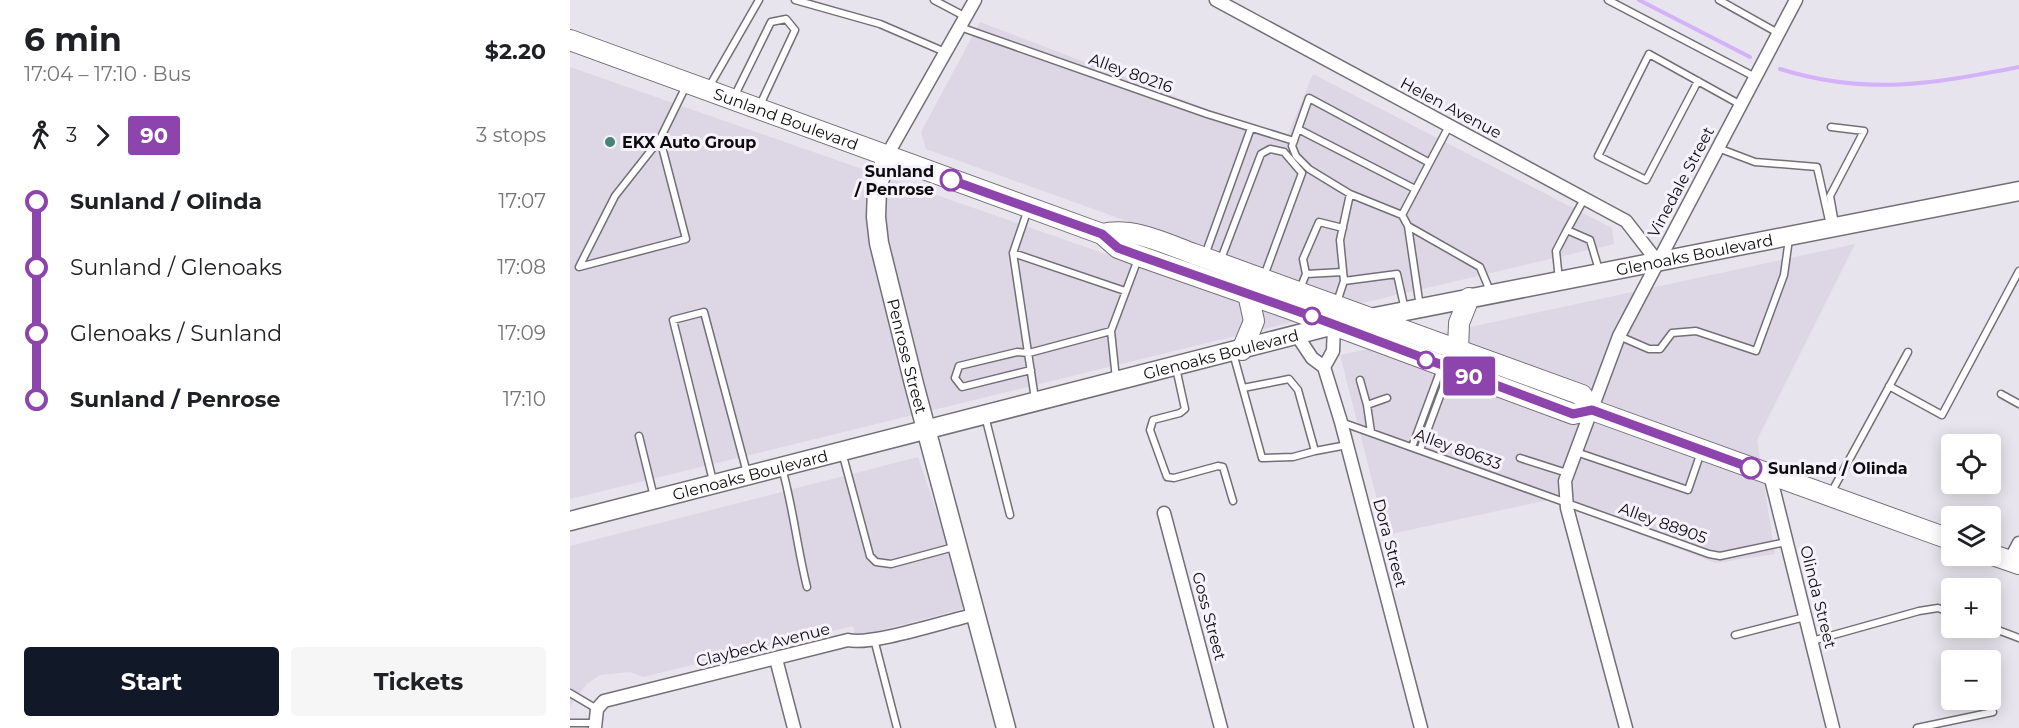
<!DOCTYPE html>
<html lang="en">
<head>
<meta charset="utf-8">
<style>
  :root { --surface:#fff; --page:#f6f6f6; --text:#202124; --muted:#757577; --accent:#111827 }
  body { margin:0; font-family:Montserrat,sans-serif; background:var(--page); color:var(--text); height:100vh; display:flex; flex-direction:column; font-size:22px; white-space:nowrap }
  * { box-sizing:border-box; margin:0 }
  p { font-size:20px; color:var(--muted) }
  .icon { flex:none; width:33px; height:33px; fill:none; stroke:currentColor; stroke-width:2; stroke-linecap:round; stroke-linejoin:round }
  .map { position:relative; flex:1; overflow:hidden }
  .side { display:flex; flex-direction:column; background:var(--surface); width:570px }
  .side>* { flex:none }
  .badge { padding:0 12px; border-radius:4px; font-size:21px; line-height:39px }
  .fabs { position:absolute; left:1371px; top:434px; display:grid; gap:12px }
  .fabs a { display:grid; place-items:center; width:60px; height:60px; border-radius:6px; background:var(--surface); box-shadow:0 3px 15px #0003; font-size:30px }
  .map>.badge { position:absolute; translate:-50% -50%; box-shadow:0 0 0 3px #fff }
  .legs { display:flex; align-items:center; gap:9px; height:66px; padding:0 24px; font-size:20px }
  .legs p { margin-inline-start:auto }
  .head { display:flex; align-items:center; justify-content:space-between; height:102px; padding:0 24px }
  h1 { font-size:33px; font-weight:700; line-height:45px }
  .action { display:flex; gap:12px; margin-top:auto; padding:12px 24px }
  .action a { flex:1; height:69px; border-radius:6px; background:var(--accent); color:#fff; font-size:24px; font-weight:700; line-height:69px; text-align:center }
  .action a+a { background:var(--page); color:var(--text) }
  ul { padding:0 24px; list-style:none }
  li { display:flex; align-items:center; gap:21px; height:66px; font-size:22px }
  li i { display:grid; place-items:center; width:9px; height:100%; margin:0 8px; background:currentColor }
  li i::after { content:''; width:15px; height:15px; margin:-8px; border:4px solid; border-radius:50%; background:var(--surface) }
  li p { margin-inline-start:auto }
  li:first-child i { background:linear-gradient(#0000 50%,currentColor 0) }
  li:last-child i { background:linear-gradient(currentColor 50%,#0000 0) }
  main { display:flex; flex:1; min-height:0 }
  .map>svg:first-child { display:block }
</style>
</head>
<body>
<main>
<section class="side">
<div class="head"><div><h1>6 min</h1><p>17:04 – 17:10 · Bus</p></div><b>$2.20</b></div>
<div class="legs"><svg class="icon" aria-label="walk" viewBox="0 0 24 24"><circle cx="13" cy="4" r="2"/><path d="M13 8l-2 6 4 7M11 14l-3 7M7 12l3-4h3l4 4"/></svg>3<svg class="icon" aria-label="forward" viewBox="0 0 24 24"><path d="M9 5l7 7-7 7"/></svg><b class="badge" style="background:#8e44ad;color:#fff">90</b><p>3 stops</p></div>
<ul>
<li><i style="color:#8e44ad"></i><b>Sunland / Olinda</b><p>17:07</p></li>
<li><i style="color:#8e44ad"></i><span>Sunland / Glenoaks</span><p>17:08</p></li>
<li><i style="color:#8e44ad"></i><span>Glenoaks / Sunland</span><p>17:09</p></li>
<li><i style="color:#8e44ad"></i><b>Sunland / Penrose</b><p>17:10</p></li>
</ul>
<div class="action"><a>Start</a><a>Tickets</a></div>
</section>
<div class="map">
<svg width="1449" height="728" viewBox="0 0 1449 728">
  <rect width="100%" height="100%" fill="#e8e4ed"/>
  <path fill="#dcd6e5" d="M 410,22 L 716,139 L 743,74 L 1042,228 L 1044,244 L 788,304 L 356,149 L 351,132 Z
    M 0,67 L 727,321 L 0,499 Z
    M 1285,244 L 1187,440 L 1205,554 L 1146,563 L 978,500 L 816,535 L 770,355 Z
    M 348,457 L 395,596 L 392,609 L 285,637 L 283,626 L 73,677 L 60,672 L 30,675 L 17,684 L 3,701 L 0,709 L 0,546 Z"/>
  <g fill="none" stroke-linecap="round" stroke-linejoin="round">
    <path stroke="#d3b2f9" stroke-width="4" d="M 1069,0 L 1180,57
      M 1210,69 C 1297,96 1362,84 1449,67"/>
    <defs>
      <path id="lane" d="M 225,0 L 310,24 L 375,52
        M 364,0 L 396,17
        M 1038,0 L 1185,77
        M 1149,0 L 1208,33
        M 390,27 L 637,114 L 724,141
        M 1128,81 L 1076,180 L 1028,156 L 1079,54 L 1171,105
        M 139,87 L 189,0
        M 164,97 L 201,22 L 216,19 L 225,30 L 190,105
        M 1261,127 L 1294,131 L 1260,196 L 1265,224
        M 728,129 L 845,189
        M 90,139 L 45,196 L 9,267 L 116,239 L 90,139 L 116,86
        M 1148,148 L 1185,162 L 1247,167 L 1260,225
        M 458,209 L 443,253 L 465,399
        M 832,215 L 879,126
        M 838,226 L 910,267 L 920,291
        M 997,230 L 1014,199
        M 443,253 L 555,291
        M 635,255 L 681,128
        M 651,259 L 691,154 L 700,149 L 714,152 L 732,173 L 694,276
        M 736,274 L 773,272
        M 989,280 L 986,251 L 997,230 L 1020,240 L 1029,270
        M 774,281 L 827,274 L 835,310
        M 730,289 L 736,274 L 733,259 L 749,222 L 773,228
        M 767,302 L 774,281 L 770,240 L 780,194
        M 850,307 L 838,226 L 832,215 L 780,194 L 739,169 L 726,156 L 722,146 L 739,98 L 858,162
        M 1049,336 L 1079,349 L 1090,349 L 1102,333 L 1126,331 L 1186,351 L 1214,275 L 1219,239
        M 663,353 L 692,458 L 723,457 L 745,451 L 728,390 L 719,379 L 673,388
        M 606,368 L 615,409 L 610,413 L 583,420 L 580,430 L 597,477 L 604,478 L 648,466 L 653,467 L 663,501
        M 461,370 L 392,387 L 385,378 L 389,366 L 447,352 L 459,353 L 541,331
        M 546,379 L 541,331 L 568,259
        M 790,380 L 797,405
        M 1319,386 L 1372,415 L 1449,271
        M 1431,394 L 1449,404
        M 415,416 L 440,515
        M 771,422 L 1139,554 L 1150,556 L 1216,542
        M 801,432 L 797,405 L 817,398
        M 69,436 L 84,497
        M 842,447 L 871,369
        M 850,450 L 879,372
        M 745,451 L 777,445
        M 272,452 L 300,556 L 306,562 L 321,564 L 384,547
        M 1006,452 L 1118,490 L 1131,452
        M 950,458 L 997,473
        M 212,468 C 223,507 227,547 237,587
        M 143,481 L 103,320 L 134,312 L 177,473
        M 1261,493 L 1338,352
        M 1420,627 L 1449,638
        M 1165,635 L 1235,617
        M 304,639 L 327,728
        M 1242,641 L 1349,611 L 1368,608 L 1382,613
        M 0,693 L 27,709
        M 0,723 L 23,723
        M 1347,728 L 1423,712"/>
      <path id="street" d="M 646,0 L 1056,221 L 1087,261
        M 316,157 L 405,0
        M 726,334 L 742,358 L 754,367 L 771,422 L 851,728
        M 754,367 L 763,351 L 764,325
        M 1200,475 L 1263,728
        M 594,513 L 651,728
        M 1440,560 L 1449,543
        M 206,659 L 224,728
        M 25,728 L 27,709 L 34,701 L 278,640 C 301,646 379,620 407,614
        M 1056,728 L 997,508 L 995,481 L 1049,336 L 1226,0"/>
      <g id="secondary">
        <path id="s1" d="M 316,157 L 307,189 L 306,217 L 309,243 L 344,384 L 436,728"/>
        <path id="s2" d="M 0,521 L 764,325 L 1449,191"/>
      </g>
      <g id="primary">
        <path id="s3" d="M 0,40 L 532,234 L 548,248 L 569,256 L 723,310 L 1003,414 L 1022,410 L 1382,540"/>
        <path d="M 532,234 C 563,227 594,243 624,254 L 1012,395 L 1022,410"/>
        <path d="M 672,350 L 684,321 L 678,294"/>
        <path d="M 888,350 L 889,323 L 899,298"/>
        <path d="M 1420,554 L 1449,564"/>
      </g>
    </defs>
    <use href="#lane" stroke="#736f77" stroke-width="9"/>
    <use href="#street" stroke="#736f77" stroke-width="15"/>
    <use href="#secondary" stroke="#736f77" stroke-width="21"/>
    <use href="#primary" stroke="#736f77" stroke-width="22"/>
    <use href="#lane" stroke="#fff" stroke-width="6"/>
    <use href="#street" stroke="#fff" stroke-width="12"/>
    <use href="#secondary" stroke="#fff" stroke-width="18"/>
    <use href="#primary" stroke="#fff" stroke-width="20"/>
  </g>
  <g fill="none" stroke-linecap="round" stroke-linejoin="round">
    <defs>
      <path id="line-1" d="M 381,180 L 532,234 L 548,248 L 570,256 L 744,317 L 1003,414 L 1022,410 L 1181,468"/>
    </defs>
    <use href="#line-1" stroke="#fff" stroke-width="14"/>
    <use href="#line-1" stroke="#8e44ad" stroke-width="9"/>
  </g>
  <circle fill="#438576" stroke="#f5f2fb" stroke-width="2" cx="40" cy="142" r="6"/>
  <g fill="#fff" stroke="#8e44ad" stroke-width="3">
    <circle cx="381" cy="180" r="10"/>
    <circle cx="742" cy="316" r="8"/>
    <circle cx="856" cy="360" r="8"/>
    <circle cx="1181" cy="468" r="10"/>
  </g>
  <g text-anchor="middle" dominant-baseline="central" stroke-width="6" stroke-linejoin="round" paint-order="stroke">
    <g font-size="16" fill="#0d0b0e" stroke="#f5f2fb">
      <text transform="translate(561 73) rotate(20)">Alley 80216</text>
      <text transform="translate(881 108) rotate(28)">Helen Avenue</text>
      <text stroke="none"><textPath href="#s3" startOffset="230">Sunland Boulevard</textPath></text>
      <text transform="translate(1111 182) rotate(-62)">Vinedale Street</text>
      <text stroke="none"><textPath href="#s2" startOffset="1156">Glenoaks Boulevard</textPath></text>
      <text stroke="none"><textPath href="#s2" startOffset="672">Glenoaks Boulevard</textPath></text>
      <text stroke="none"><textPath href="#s1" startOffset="204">Penrose Street</textPath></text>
      <text transform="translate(888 449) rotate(20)">Alley 80633</text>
      <text stroke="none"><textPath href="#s2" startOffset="186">Glenoaks Boulevard</textPath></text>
      <text transform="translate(1093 523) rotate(20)">Alley 88905</text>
      <text transform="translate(820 543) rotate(75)">Dora Street</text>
      <text transform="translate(1248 597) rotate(76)">Olinda Street</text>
      <text transform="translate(639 616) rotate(75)">Goss Street</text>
      <text transform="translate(193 645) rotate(-14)">Claybeck Avenue</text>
    </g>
    <g font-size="16" font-weight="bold" fill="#0d0b0e" stroke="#f5f2fb" text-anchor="start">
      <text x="52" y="142">EKX Auto Group</text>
    </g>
    <g font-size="16" font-weight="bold" fill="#0d0b0e" stroke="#f5f2fb" text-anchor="end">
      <text x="364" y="171">Sunland<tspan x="364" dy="18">/ Penrose</tspan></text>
      <text x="1198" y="468" text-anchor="start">Sunland / Olinda</text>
    </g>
  </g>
</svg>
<div class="fabs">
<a><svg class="icon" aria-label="locate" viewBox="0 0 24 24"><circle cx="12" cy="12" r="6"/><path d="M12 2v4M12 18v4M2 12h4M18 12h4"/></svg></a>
<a><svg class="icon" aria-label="layers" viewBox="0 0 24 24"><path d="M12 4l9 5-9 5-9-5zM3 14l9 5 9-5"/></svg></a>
<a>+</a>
<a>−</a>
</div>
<b class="badge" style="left:899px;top:376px;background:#8e44ad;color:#fff">90</b>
</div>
</main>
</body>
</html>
